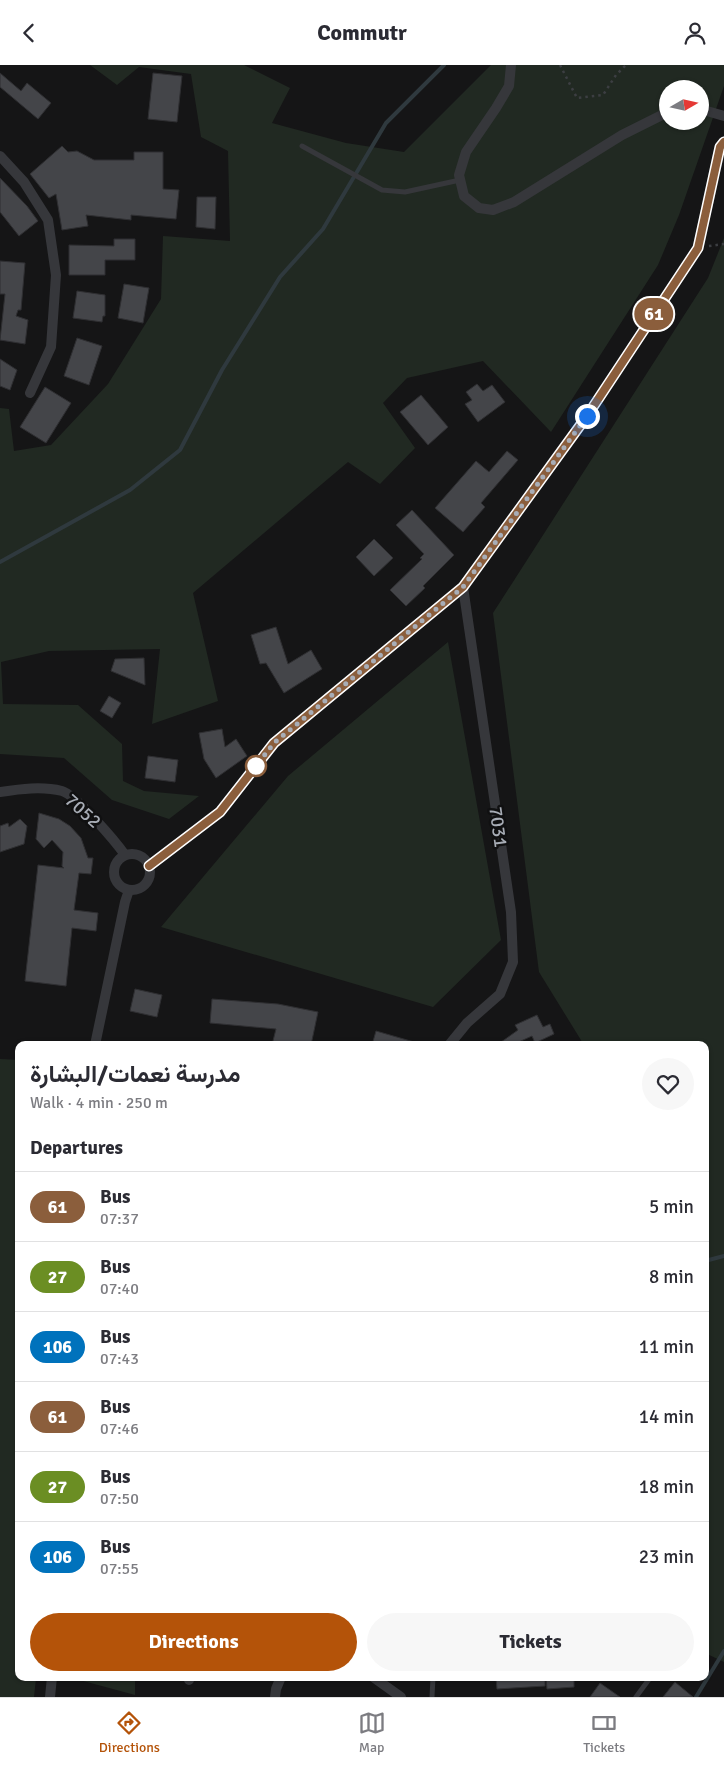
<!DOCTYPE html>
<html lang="en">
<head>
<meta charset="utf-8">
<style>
  :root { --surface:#fff; --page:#f7f7f7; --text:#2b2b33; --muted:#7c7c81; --line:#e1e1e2; --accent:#b45309 }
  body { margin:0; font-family:Signika,Vazirmatn,sans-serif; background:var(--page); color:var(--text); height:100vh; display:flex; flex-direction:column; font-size:19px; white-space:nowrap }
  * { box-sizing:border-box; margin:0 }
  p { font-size:16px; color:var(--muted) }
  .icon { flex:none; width:28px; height:28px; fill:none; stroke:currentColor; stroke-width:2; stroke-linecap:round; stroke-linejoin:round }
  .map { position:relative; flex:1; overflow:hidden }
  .sheet { position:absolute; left:15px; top:976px; width:694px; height:640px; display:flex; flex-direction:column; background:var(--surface); border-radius:10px; box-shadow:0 1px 4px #0004 }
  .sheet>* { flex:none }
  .badge { padding:0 10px; border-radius:16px; font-size:18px; line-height:32px }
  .needle { width:32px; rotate:81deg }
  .controls { position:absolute; left:659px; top:15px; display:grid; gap:10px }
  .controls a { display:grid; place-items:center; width:50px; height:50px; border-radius:50%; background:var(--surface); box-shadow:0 1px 4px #0004; font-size:25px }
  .you { position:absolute; width:25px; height:25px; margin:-12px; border:4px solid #fff; border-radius:50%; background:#1a73e8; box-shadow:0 0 0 8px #1a73e833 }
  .map>.badge { position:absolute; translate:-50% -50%; box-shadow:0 0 0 2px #fff }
  h2 { padding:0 15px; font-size:19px; line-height:45px }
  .round { display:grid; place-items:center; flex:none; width:52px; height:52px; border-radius:26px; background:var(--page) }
  .headline { display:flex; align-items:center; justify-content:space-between; height:85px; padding:0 15px }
  h1 { font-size:24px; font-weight:700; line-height:38px }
  .cta { display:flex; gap:10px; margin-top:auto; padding:10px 15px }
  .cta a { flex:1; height:58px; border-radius:30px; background:var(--accent); color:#fff; font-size:20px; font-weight:700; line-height:58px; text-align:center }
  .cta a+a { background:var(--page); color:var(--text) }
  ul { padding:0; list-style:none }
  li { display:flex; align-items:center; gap:15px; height:70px; padding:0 15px; border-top:1px solid var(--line) }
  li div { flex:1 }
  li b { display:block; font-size:19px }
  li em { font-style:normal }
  li .badge { min-width:55px; font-weight:700; text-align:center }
  header { display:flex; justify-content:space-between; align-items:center; height:65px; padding:0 15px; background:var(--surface); font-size:22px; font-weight:700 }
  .tab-bar { display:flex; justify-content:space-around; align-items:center; height:70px; border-top:1px solid var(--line); background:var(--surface); font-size:14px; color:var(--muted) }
  .tab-bar a { display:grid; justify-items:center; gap:2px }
  .tab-bar .selected { color:var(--accent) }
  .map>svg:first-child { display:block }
</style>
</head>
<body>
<header><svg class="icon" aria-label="back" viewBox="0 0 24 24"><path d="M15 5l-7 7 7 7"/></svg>Commutr<svg class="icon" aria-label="person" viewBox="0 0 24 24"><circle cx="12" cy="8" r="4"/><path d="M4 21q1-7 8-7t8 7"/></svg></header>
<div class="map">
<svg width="724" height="1632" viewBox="0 0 724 1632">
  <rect width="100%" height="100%" fill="#151516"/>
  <path fill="#212922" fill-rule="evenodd" d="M 90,0 L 244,0 L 290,23 L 272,58 L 346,78 L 404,87 L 491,0 L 724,0 L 724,21 L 679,150 L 658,200 L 551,367 L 483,296 L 407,313 L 383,338 L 415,383 L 380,419 L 348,397 L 193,528 L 218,636 L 152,659 L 160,584 L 49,586 L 1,597 L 3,639 L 78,640 L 122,679 L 123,716 L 144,726 L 199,731 L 169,754 L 112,735 L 64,693 L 0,689 L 0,343 L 9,344 L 14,386 L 51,380 L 108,319 L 161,234 L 163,171 L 230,176 L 228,86 L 201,72 L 191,9 L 139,2 L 117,20 ZM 668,24 L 700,24 L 700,56 L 668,56 Z
    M 724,173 L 724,1597 L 705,1588 L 705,980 L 584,980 L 539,907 L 493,548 L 708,213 Z
    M 448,577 L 501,875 L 433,942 L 161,862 L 288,711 Z
    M 0,994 L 19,995 L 19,1612 L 36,1613 L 34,1632 L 0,1632 Z
    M 76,1613 L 135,1613 L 135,1630 L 76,1614 Z"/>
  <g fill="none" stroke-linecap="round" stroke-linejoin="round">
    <path stroke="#2f393e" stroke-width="4" d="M 0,497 L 130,425 L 180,385 L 222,305 L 280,212 L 323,164 L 386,58 L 444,0
      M 705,1196 L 724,1191
      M 696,1632 L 724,1586"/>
  </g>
  <path fill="#444549" stroke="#2f2f32" d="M 0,8 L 21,26 L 27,18 L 51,38 L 38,54 L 0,22 Z
    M 153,8 L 182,11 L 177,57 L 148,54 Z
    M 62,81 L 68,87 L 77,86 L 94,95 L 134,95 L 134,87 L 163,87 L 163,124 L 179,125 L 176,154 L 131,150 L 131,155 L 86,150 L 88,161 L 62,165 L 56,129 L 49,133 L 30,109 Z
    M 0,113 L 27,141 L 38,156 L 19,171 L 0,147 Z
    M 197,132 L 216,132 L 215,164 L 196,162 Z
    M 114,174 L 135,174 L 135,195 L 105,195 L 105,210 L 69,210 L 69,180 L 114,181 Z
    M 0,196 L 25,198 L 21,245 L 18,245 L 16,251 L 28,255 L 25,279 L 0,275 L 5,229 L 0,229 Z
    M 124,219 L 149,223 L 143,258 L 118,253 Z
    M 77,226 L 105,230 L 105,251 L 103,251 L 102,257 L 73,253 Z
    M 77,273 L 102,281 L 89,320 L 64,311 Z
    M 0,294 L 17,305 L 10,325 L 0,321 Z
    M 477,319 L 483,326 L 492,320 L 505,337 L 478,357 L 465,339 L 472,335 L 466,327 Z
    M 45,322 L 71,338 L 46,378 L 20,362 Z
    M 421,330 L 448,362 L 428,380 L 400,347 Z
    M 507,386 L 518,395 L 481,438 L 485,442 L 463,467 L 435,443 L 476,396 L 489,407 Z
    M 412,445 L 454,490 L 423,521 L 425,523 L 406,541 L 390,525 L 422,494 L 420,493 L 424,489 L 396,460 Z
    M 374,474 L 393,493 L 374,511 L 356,492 Z
    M 276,562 L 288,599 L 311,585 L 322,604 L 284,628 L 266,598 L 260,599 L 251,570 Z
    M 144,593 L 145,620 L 111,606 L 115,594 Z
    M 109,631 L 121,638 L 112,653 L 100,646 Z
    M 222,664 L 225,682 L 236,674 L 247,691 L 216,713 L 204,694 L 199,668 Z
    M 148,691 L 178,695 L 175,717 L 145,713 Z
    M 39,748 L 59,754 L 70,761 L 81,773 L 88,793 L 93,793 L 91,809 L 79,808 L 74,845 L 98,848 L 96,866 L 72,863 L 66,921 L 25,916 L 38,800 L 64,803 L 62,801 L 63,787 L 52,775 L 44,783 L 36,774 Z
    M 20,754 L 27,761 L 24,779 L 0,787 L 0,761 L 8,758 L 9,762 Z
    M 135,924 L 162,930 L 157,952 L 130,946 Z
    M 212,934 L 278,939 L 318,947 L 311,980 L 272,980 L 276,964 L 210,958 Z
    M 537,950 L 543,962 L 550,959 L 554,969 L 535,978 L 532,971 L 512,980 L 497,980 L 518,965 L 515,960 Z
    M 376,966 L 414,977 L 414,980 L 372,980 Z
    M 496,1612 L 545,1612 L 545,1621 L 497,1624 Z
    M 546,1612 L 574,1612 L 574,1622 L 547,1624 Z
    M 675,1617 L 693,1632 L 663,1632 Z
    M 600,1618 L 620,1632 L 590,1632 Z"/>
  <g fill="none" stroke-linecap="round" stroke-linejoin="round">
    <path stroke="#3c3e42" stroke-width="2.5" stroke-dasharray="2.5 4" stroke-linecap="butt" d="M 560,0 L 577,33 L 603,30 L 616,10 L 626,0
      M 709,181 L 724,179"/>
    <path stroke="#36373b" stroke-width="5" d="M 302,81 L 382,125 L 405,127 L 460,115
      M 432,1632 L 433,1612
      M 636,1632 L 650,1613"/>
    <path stroke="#36373b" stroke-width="10" d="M 511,0 L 509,21 L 496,43 L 466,87 L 459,110 L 464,131 L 479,143 L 493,145 L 514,137 L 622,70 L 668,47
      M 700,44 L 724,51
      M 0,91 L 24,117 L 48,155 L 56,210 L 51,282 L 30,328
      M 0,727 C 20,724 42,721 62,726 C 76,730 116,777 125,790
      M114 807a18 18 0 1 1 36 0a18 18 0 1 1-36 0Z
      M 149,801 L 220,747 L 275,678 L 463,522 L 587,351 L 698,183 L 720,82 L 724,77
      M 95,980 L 125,837 L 129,825
      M 449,980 L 467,958 L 500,929 L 513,897 L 511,847 L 463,522
      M 373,1612 L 401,1632
      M 189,1615 L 189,1612
      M 50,1632 L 52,1612
      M 275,1632 L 276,1624 L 281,1612"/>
  </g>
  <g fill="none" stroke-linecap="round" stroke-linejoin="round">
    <defs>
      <path id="line" d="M 149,801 L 220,747 L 274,678 L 463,522 L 587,351 L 698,183 L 720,82 L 724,77"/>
    </defs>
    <use href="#line" stroke="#fff" stroke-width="11"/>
    <use href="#line" stroke="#8b5e3c" stroke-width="8"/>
    <path stroke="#a8adb6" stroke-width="5" stroke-dasharray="0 9" d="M 256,701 L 252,706 L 274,678 L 463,522 L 587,351"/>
  </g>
  <circle fill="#fff" stroke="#8b5e3c" stroke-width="2.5" cx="256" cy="701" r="10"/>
  <g text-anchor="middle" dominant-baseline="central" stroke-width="5" stroke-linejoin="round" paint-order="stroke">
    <g font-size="19" fill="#a8adb6" stroke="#101011">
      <text transform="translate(83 746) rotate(42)">7052</text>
      <text transform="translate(498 762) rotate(82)">7031</text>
    </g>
  </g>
</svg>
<div class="controls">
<a><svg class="needle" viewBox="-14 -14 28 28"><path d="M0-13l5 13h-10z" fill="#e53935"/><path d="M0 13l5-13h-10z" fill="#7c7c81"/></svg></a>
</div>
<div class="you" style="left:587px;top:351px"></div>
<b class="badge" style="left:654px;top:249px;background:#8b5e3c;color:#fff">61</b>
<section class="sheet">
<div class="headline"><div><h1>مدرسة نعمات/البشارة</h1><p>Walk · 4 min · 250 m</p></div><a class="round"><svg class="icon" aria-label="heart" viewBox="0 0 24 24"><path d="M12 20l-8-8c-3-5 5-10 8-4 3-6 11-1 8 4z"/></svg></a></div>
<h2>Departures</h2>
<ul>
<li><span class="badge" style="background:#8b5e3c;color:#fff">61</span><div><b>Bus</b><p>07:37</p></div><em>5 min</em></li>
<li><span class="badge" style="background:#6b8e23;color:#fff">27</span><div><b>Bus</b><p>07:40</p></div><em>8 min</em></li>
<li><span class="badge" style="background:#0072bc;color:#fff">106</span><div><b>Bus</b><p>07:43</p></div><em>11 min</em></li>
<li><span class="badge" style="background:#8b5e3c;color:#fff">61</span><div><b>Bus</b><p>07:46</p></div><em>14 min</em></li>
<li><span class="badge" style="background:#6b8e23;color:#fff">27</span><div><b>Bus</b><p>07:50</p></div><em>18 min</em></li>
<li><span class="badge" style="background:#0072bc;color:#fff">106</span><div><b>Bus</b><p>07:55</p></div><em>23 min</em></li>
</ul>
<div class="cta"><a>Directions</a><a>Tickets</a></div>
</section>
</div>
<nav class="tab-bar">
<a class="selected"><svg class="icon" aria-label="directions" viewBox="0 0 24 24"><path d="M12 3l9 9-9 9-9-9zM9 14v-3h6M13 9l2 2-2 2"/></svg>Directions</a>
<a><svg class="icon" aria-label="map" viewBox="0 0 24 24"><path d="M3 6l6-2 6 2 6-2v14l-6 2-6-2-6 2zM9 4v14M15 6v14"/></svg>Map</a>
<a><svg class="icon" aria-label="tickets" viewBox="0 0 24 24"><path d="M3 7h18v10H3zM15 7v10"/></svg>Tickets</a>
</nav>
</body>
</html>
